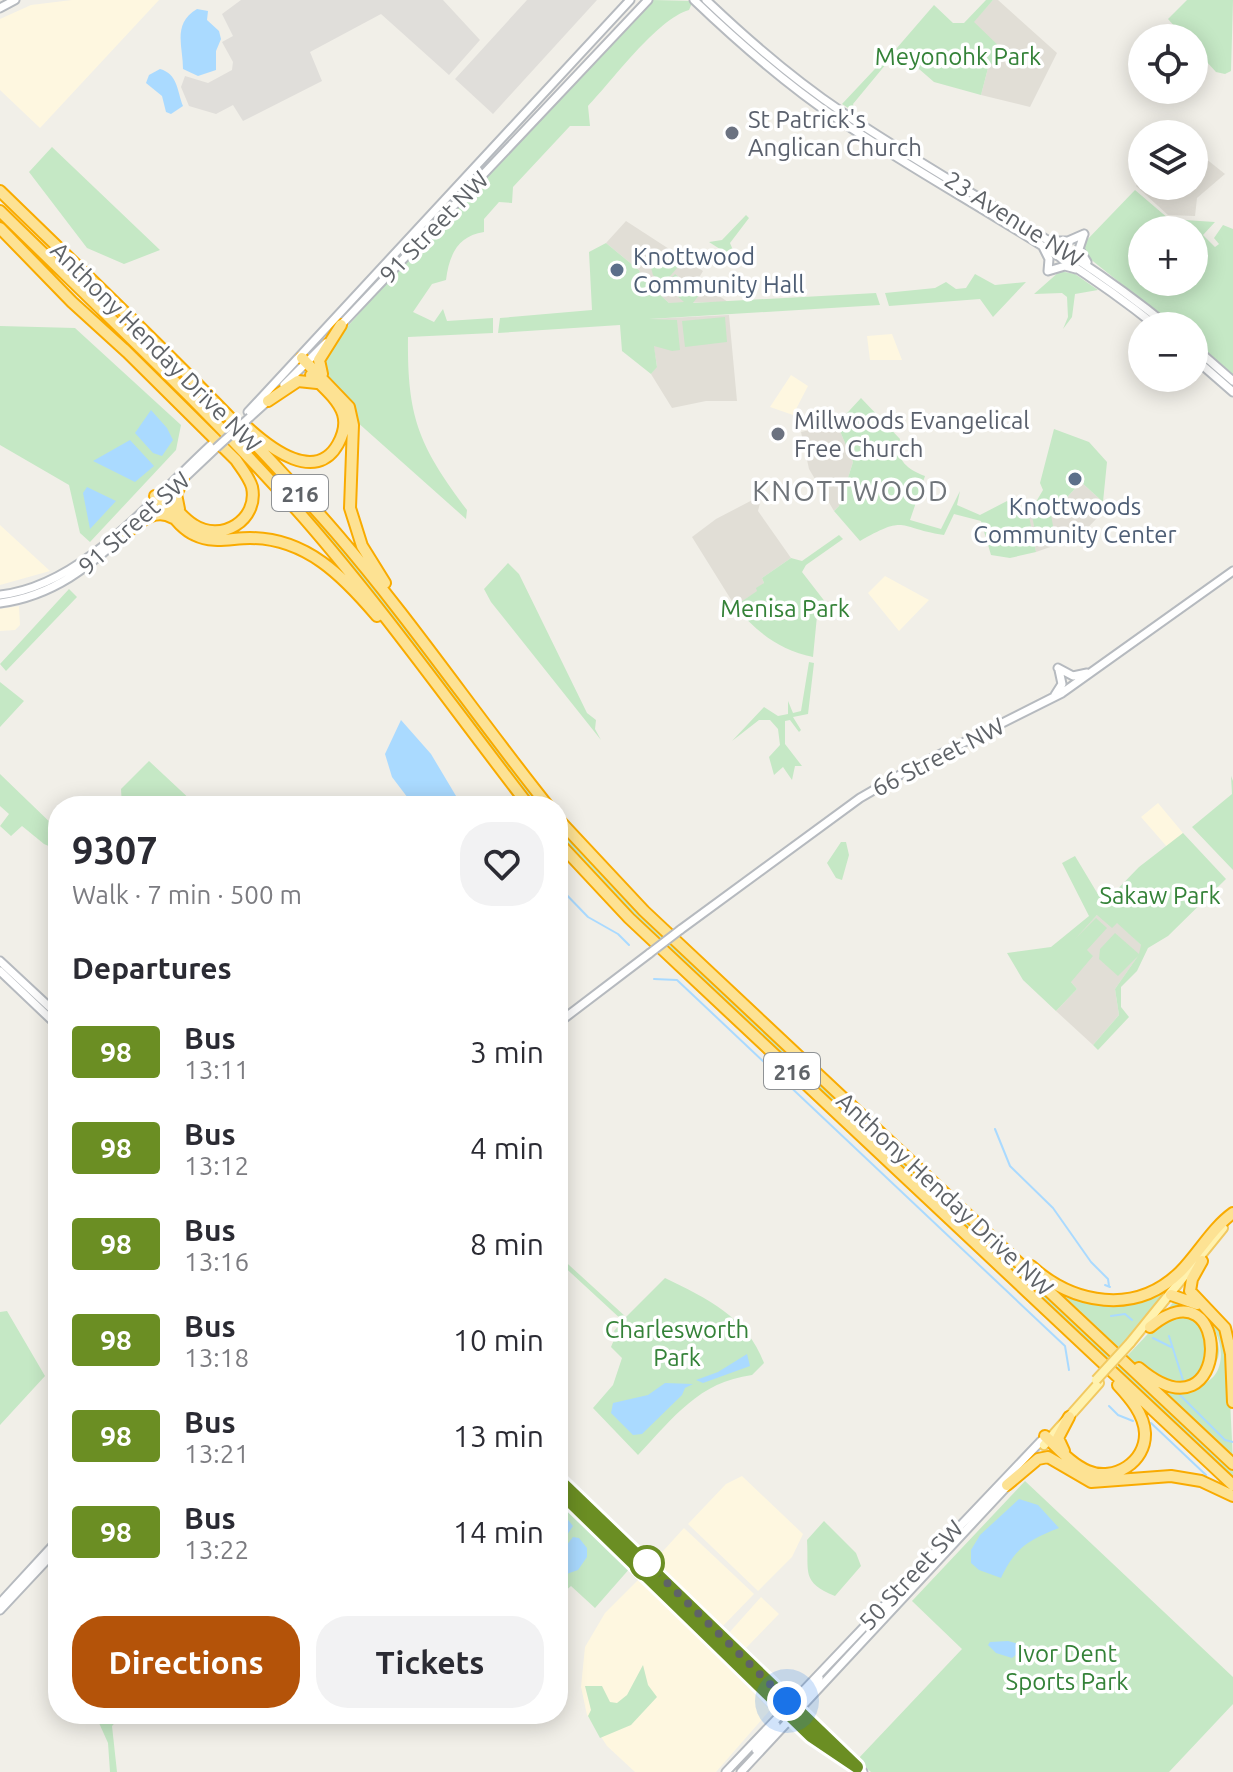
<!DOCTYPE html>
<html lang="en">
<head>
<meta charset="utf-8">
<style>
  :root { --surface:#fff; --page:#f2f2f3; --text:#2b2b33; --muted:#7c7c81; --accent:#b45309 }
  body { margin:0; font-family:Ubuntu,sans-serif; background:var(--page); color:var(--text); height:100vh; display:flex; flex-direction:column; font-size:30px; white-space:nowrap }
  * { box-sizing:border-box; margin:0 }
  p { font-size:26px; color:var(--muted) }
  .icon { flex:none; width:44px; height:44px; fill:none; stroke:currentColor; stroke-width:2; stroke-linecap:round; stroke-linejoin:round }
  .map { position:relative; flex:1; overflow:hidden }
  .drawer { position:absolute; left:48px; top:796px; width:520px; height:928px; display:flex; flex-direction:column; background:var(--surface); border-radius:32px; box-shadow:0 4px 20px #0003 }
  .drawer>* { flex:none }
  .badge { padding:0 16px; border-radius:6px; font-size:28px; line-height:52px }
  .tools { position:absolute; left:1128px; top:24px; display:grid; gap:16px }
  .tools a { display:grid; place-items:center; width:80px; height:80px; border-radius:50%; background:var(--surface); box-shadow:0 4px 20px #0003; font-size:40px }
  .you { position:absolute; width:40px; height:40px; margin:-20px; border:6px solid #fff; border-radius:50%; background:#1a73e8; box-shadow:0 0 0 12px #1a73e833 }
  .map>.badge { position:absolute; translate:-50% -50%; box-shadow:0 0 0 4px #fff }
  h2 { padding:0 24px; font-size:30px; line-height:72px }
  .round { display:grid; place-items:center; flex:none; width:84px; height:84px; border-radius:32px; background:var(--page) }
  .head { display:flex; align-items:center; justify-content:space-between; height:136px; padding:0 24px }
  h1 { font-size:38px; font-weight:700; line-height:60px }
  .primary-button { display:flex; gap:16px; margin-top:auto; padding:16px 24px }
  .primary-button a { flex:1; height:92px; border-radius:32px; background:var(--accent); color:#fff; font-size:32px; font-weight:700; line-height:92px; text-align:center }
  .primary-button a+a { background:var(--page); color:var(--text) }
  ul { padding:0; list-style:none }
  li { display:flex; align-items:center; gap:24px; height:96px; padding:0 24px }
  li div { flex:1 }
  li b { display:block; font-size:30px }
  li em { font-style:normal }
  li .badge { min-width:88px; font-weight:700; text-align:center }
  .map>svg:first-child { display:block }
</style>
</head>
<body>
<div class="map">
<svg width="1233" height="1772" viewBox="0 0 1233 1772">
  <rect width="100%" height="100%" fill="#f1efe8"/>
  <path fill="#fef7e0" d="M 72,0 L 159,0 L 40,128 L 0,90 L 0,19 L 31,5 Z
    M 892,334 L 902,360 L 870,360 L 867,336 Z
    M 791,375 L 808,386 L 793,415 L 770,407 Z
    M 0,525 L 50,571 L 0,585 Z
    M 885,576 L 929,600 L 899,631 L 868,593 Z
    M 19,606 L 20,625 L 15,630 L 0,631 L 0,609 Z
    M 1158,803 L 1183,833 L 1168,848 L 1141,817 Z
    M 742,1476 L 803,1534 L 792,1557 L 758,1591 L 688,1524 L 726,1484 Z
    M 684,1528 L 754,1594 L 720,1629 L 654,1561 Z
    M 641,1577 L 770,1710 L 716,1772 L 635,1772 L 607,1746 L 587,1715 L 581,1687 L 585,1647 L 605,1613 Z
    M 761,1597 L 779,1614 L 744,1650 L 728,1634 Z"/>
  <path fill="#e0deda" d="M 241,0 L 443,0 L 480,40 L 449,75 L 381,14 L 310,52 L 322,81 L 243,121 L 233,105 L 216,114 L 189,106 L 181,87 L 185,76 L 208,83 L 232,70 L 233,62 L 222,42 L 233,36 L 222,14 Z
    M 527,0 L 597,0 L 493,114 L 455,79 Z"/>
  <path fill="#e1ded6" d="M 993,0 L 998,0 L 1057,53 L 1030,107 L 981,95 L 988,68 L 973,22 Z
    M 1194,138 L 1200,154 L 1225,174 L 1197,198 L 1195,216 L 1168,215 L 1136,186 L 1142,178 L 1142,186 L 1194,186 Z
    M 626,221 L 703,271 L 697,281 L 728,302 L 669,303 L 638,275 L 640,271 L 606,243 Z
    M 729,315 L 737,401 L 706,401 L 672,408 L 651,374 L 657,366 L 649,319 Z
    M 837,424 L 853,462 L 839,506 L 834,511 L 809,469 L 801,432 Z
    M 1081,482 L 1103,502 L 1097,518 L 1079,537 L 1036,552 L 1028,516 L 1049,511 L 1052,514 Z
    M 762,495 L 758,511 L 791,558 L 762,578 L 764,583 L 758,591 L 735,606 L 692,537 L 716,519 Z
    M 1098,914 L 1117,922 L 1141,945 L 1141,952 L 1115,989 L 1119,1015 L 1093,1045 L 1056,1011 L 1077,989 L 1071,982 L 1074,939 Z"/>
  <path fill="#c5e8c5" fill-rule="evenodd" d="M 653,0 L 693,1 L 689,10 C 657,19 612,81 588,106 L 590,126 L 570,126 L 513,187 L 512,203 L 499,202 L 484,219 L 484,232 C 457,236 449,256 446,280 L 432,284 L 413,312 L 434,322 L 443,309 L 447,321 L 493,318 L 493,333 L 408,337 C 407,418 419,446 467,510 L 466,519 L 356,421 C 348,391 326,385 321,364 L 326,351 L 369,302 Z
    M 986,0 L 993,0 L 974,22 L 1003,50 L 988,68 L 981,95 L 934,82 L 896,49 L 934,5 L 953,23 L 964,23 Z
    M 1187,0 L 1233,0 L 1231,71 L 1225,74 L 1216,72 L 1194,48 L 1194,38 L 1185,38 L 1168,19 Z
    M 889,54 L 891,58 L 853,104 L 856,113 L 842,104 Z
    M 52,147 L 160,250 L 124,264 L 87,248 L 29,172 Z
    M 1135,190 L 1169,219 L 1215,222 L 1203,235 L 1215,247 L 1219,244 L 1214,238 L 1223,225 L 1233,229 L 1233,376 L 1194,343 L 1194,326 L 1174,326 L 1084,254 L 1084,243 ZM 1142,230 L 1194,230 L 1194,282 L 1142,282 Z
    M 746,215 L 749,218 L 730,243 L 737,260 L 709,242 L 722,240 Z
    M 606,243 L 640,271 L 638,275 L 669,303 L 684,302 L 665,285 L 675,274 L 699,295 L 693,303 L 876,293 L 880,305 L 649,319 L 677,320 L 680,350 L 672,351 L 654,346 L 657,367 L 651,374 L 622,351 L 620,325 L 498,333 L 500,318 L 592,310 L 589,252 Z
    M 658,249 L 678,267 L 663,284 L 653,275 L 650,264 Z
    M 1060,271 L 1075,274 L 1098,290 L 1075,294 L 1072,317 L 1063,329 L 1068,317 L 1067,297 L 1062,293 L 1034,294 Z
    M 975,274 L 995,285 L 1026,282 L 993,317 L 980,299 L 889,306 L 885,293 L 935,288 L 946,282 L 956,289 L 966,288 Z
    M 725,317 L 727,342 L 685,347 L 682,321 Z
    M 0,326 L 75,328 L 181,425 L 176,450 L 90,542 L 80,533 L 69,485 L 0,445 Z
    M 861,398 L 900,439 C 895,460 907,469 925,476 L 910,520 L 941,529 L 960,491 L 957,505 L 980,515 L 1007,501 L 1015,508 L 1033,507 L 1043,490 L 1040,483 L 1054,429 L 1089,442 L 1107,462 L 1103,502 L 1081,482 L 1051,515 L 1056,542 L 1038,545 L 1032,516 L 1029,516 L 1036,552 L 1010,558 L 991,555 L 981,521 L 954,514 L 944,535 C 896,528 908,514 860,541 L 834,511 L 839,506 L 853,462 L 837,424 Z
    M 239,433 L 352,556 L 543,806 L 532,806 L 431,671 L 233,438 Z
    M 839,535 L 843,539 L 806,565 L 802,572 L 826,603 L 817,616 L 813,657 C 780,650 756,632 735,606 L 757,591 L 756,588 L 764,583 L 762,578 L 791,558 L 802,561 Z
    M 508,563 L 519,574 L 587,713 L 596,720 L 595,729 L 601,740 L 491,602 L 484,589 Z
    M 69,589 L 77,597 L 6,671 L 0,664 Z
    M 809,662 L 814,663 L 808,714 L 793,717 L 801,730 L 799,732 L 790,720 L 785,721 L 785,744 L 802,766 L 795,766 L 792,780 L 783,767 L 774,775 L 769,757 L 780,745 L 778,729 L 770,720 L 759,720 L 732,741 L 764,707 L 778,716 L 788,714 L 788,701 L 793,713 L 801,711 Z
    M 0,682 L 24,701 L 0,727 Z
    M 149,761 L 194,803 L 197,806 L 122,806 L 121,789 Z
    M 0,774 L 58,830 L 58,850 L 44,844 L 22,826 L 11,836 L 0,826 L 9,814 L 0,806 Z
    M 1231,776 L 1233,781 L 1233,870 L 1192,827 L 1232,794 Z
    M 558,825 L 603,876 L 666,937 L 659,942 L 558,838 Z
    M 1183,833 L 1226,879 L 1168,936 L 1148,948 L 1137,971 L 1121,987 L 1121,1007 L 1129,1017 L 1098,1050 L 1093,1045 L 1119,1015 L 1115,989 L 1138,956 L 1118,976 L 1099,959 L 1100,949 L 1115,933 L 1139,954 L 1141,945 L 1117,923 L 1112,928 L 1097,915 L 1075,939 L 1096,918 L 1107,928 L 1087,950 L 1093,956 L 1071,982 L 1077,989 L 1056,1011 L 1023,980 L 1007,953 L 1051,947 L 1089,916 L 1062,863 L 1075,856 L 1099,896 L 1107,900 L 1139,867 Z
    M 841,842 L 846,842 L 849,855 L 842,880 L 836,878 L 827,863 Z
    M 671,942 L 1113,1356 L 1107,1362 L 664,947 Z
    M 558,1255 L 626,1317 L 665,1278 C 706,1298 747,1317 764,1363 L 752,1375 C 699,1382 674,1417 638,1455 L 593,1408 L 613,1385 L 622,1358 L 611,1347 L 616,1335 L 614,1331 L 623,1321 L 558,1261 Z
    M 1195,1257 L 1160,1305 L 1119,1349 L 1044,1281 L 1064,1293 L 1141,1298 Z
    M 1175,1300 L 1206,1312 L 1227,1339 L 1233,1461 L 1143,1375 C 1158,1378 1180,1388 1194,1386 C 1232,1382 1225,1331 1202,1315 L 1163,1315 Z
    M 7,1311 L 45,1376 L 0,1425 L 0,1312 Z
    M 1189,1314 C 1216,1332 1233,1350 1204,1378 L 1178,1385 L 1146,1372 L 1127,1356 L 1162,1319 Z
    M 1120,1363 L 1233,1469 L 1233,1481 L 1115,1370 Z
    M 1025,1481 L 1233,1677 L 1233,1704 L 1169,1772 L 871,1772 L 857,1760 L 962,1649 L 912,1601 Z
    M 558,1499 L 631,1567 L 595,1608 L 571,1586 L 558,1597 Z
    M 824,1521 L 856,1553 L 861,1566 L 835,1596 C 801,1582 809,1573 807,1540 Z
    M 643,1665 L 648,1685 L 657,1697 L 631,1725 L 600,1738 L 588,1716 L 591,1710 L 585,1686 L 602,1686 L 610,1702 L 617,1703 L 627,1695 Z
    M 95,1714 L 123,1714 L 112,1726 L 117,1772 L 110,1772 L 108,1743 Z"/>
  <path fill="#aadaff" d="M 197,9 L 208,11 L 207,20 L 219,31 L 221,39 L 216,51 L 216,70 L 198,76 L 183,69 C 183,46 172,24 197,9 Z
    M 160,69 C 178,74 177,91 183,106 L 171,114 L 166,112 L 162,96 L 146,83 L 149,75 Z
    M 151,410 L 167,428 L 173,440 L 162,456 L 153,453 L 135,433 Z
    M 130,440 L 154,466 L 135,482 L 93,461 Z
    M 87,487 L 116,501 L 90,529 L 83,493 Z
    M 401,720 L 431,754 L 462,806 L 414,806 L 392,777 L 385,754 Z
    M 747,1354 L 750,1366 L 703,1383 L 696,1380 L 718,1372 Z
    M 665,1383 L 693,1384 L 685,1388 L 682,1395 L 642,1434 L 633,1435 L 611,1413 L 613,1403 L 648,1395 Z
    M 1019,1499 L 1038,1505 L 1059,1528 C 1028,1540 1015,1548 1001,1578 L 979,1570 L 971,1563 L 971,1550 L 980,1535 Z
    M 558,1514 L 565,1516 L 573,1526 L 561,1544 L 566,1546 L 573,1537 L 579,1538 L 587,1548 L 587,1557 L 578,1570 L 558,1577 Z
    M 1008,1641 L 1027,1646 L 1012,1658 L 996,1653 L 988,1645 L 990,1642 Z"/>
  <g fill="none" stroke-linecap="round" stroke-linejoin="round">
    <path stroke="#aadaff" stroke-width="2" d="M 558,886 L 588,917 L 618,934 L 629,945
      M 654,979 L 677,980 L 1065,1346 L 1069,1370
      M 995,1129 L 1010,1166 L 1053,1208 L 1091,1262 L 1108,1279 L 1109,1286
      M 1105,1285 L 1110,1287
      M 1111,1316 L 1125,1314 L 1132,1320
      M 1169,1336 L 1183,1380
      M 1153,1338 L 1171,1347
      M 1180,1395 L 1225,1440 L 1233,1442
      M 1109,1406 L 1118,1415 L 1133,1421
      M 1151,1423 L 1206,1475"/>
    <defs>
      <path id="secondary" d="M 694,0 C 740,44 787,85 839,120 C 944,191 1057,246 1156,326
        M 706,0 C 749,41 793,79 842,112 C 952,186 1064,241 1168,326
        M 0,8 L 15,0
        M 1084,234 L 1079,249 L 1087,262
        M 1056,241 L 1068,241 L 1084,234
        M 1043,247 L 1049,259 L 1048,271 L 1065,266 L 1076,269
        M 339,327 L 648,0
        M 1194,347 L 1233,381
        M 1194,358 L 1233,392
        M 284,385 L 326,343
        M 248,412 L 630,0
        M 250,417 L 270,399
        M 143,517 L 216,448
        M 0,595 C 83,586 153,498 212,444
        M 0,603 C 53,596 90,566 128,531
        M 1058,668 L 1073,676 L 1087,673
        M 1055,695 L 1062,684 L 1059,670
        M 680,930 L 860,798 L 905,772 L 1062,693 L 1233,571
        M 0,961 L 58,1015
        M 0,971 L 58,1026
        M 558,1023 L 650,953
        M 558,1479 L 863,1772
        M 558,1490 L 781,1709 L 818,1742 L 845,1759
        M 916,1578 L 938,1550
        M 0,1603 L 58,1540
        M 0,1610 L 58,1548
        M 874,1624 L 891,1603
        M 802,1700 L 819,1678
        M 756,1750 L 776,1725
        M 726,1772 L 1041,1441
        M 741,1772 L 1009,1484"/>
      <path id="primary" d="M 1130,1343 L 1223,1228
        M 1044,1445 L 1099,1383"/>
      <path id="motorway" d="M 0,191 C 114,302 231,412 336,533 C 411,620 476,716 548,806
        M 0,211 C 103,312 209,410 304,518 C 384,610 454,709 529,806
        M 0,228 L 72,302 L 127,352
        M 124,349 L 236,460 C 242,469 249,477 252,487 C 259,520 221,543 194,525 C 182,518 173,505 163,494
        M 302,358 L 349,407 L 353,425 L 350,508 L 362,546 L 385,583
        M 322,374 L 319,360 L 341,325
        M 268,401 L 298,381 L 317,383
        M 248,428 C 270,448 316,484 338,444 C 343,435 346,424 343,414 C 338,399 322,386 311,375
        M 155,496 C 168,509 179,528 195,535 C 213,544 231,538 250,538 C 306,538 343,576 377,616
        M 179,509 L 176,494 L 183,480
        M 126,533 C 140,522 155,507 173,518
        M 558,819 L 644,911 L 1233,1464
        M 558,842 L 629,918 L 1233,1485
        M 1202,1261 L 1192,1279 L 1190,1291 L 1225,1328 L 1231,1354 L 1233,1402
        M 1031,1266 C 1073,1304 1135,1316 1180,1272 C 1198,1254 1212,1228 1233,1213
        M 1171,1295 L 1197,1304
        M 1139,1368 C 1233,1447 1233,1258 1150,1327
        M 1045,1436 C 1058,1448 1071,1464 1088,1471 C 1114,1482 1146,1462 1145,1433 C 1144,1414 1130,1398 1118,1385
        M 1064,1451 L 1058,1438 L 1069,1417
        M 1007,1485 L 1038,1459 L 1048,1457 L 1091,1482 L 1171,1476 L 1201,1481 L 1233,1496"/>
    </defs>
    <use href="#secondary" stroke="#b6babf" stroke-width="11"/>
    <use href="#primary" stroke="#f2c960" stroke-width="12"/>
    <use href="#motorway" stroke="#f9ab00" stroke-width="14"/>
    <use href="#secondary" stroke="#fff" stroke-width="7"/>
    <use href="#primary" stroke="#fff2af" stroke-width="8"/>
    <use href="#motorway" stroke="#fde293" stroke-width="10"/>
    <defs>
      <path id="secondary-bridge" d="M 216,448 L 250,417
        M 650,953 L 680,930"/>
      <path id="primary-bridge" d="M 1096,1380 L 1130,1343"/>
    </defs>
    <use href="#secondary-bridge" stroke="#b6babf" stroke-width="11" stroke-linecap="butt"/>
    <use href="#primary-bridge" stroke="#f2c960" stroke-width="12" stroke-linecap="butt"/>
    <use href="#secondary-bridge" stroke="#fff" stroke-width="7"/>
    <use href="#primary-bridge" stroke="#fff2af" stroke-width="8"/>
  </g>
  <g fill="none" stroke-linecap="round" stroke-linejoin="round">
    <defs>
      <path id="line" d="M 558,1479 L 857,1767 L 811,1736 L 558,1490"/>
    </defs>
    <use href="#line" stroke="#fff" stroke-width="18"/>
    <use href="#line" stroke="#6b8e23" stroke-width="12"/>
    <path stroke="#5f6368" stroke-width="8" stroke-dasharray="0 14.4" d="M 647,1563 L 787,1701"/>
  </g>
  <g fill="#6b7280" stroke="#fff" stroke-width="3">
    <circle cx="732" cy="133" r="8"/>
    <circle cx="778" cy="434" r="8"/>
  </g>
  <g fill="#5c6f8a" stroke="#fff" stroke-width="3">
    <circle cx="617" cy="270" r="8"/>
    <circle cx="1075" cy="479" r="8"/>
  </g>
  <circle fill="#fff" stroke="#6b8e23" stroke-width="4" cx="647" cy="1563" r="16"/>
  <g text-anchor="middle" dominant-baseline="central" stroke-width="7" stroke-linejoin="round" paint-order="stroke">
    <g fill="#fff" stroke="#8f9295" stroke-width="2">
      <rect x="272" y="475" width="56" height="36" rx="6"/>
      <rect x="764" y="1053" width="56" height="36" rx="6"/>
    </g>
    <g font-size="22" font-weight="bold" fill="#5f6368">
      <text x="300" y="493">216</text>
      <text x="792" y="1071">216</text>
    </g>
    <g font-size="24" fill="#348238" stroke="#fff">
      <text x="958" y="56">Meyonohk Park</text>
      <text x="785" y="608">Menisa Park</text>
      <text x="1160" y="895">Sakaw Park</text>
      <text x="677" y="1329">Charlesworth<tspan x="677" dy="28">Park</tspan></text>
      <text x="1067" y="1653">Ivor Dent<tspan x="1067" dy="28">Sports Park</tspan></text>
    </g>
    <g font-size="24" fill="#5b616d" stroke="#fff" text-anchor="start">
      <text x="748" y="119">St Patrick's<tspan x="748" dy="28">Anglican Church</tspan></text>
      <text x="794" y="420">Millwoods Evangelical<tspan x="794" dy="28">Free Church</tspan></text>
    </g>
    <g font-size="24" fill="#5f6368" stroke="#fff">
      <text transform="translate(1014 219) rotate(32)">23 Avenue NW</text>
      <text transform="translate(434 227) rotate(-46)">91 Street NW</text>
      <text transform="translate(156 347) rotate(45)">Anthony Henday Drive NW</text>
      <text transform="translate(134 523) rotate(-42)">91 Street SW</text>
      <text transform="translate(938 757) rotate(-27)">66 Street NW</text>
      <text transform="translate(945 1194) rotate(43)">Anthony Henday Drive NW</text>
      <text transform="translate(911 1575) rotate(-47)">50 Street SW</text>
    </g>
    <g font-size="24" fill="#4e5e75" stroke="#fff" text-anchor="start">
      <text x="633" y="256">Knottwood<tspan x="633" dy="28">Community Hall</tspan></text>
      <text x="1075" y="506" text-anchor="middle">Knottwoods<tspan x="1075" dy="28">Community Center</tspan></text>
    </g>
    <g font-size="28" letter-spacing="2" fill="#70757a" stroke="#fff">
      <text x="851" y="490">KNOTTWOOD</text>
    </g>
  </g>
</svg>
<div class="tools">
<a><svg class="icon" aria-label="locate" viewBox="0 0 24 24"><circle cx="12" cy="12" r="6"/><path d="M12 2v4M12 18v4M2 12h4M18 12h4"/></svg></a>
<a><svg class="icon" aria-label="layers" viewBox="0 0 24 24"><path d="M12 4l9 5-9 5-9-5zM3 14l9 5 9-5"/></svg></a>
<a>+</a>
<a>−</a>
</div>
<div class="you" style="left:787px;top:1701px"></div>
<section class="drawer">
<div class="head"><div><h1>9307</h1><p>Walk · 7 min · 500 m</p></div><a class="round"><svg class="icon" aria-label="heart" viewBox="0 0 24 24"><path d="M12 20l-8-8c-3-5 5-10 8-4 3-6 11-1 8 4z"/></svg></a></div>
<h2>Departures</h2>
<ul>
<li><span class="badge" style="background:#6b8e23;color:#fff">98</span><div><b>Bus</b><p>13:11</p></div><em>3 min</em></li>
<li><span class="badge" style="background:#6b8e23;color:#fff">98</span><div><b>Bus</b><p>13:12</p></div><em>4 min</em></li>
<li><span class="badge" style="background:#6b8e23;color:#fff">98</span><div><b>Bus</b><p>13:16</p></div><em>8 min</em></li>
<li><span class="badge" style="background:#6b8e23;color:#fff">98</span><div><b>Bus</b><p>13:18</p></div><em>10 min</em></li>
<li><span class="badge" style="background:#6b8e23;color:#fff">98</span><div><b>Bus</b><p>13:21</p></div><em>13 min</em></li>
<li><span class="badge" style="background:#6b8e23;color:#fff">98</span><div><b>Bus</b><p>13:22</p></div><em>14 min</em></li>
</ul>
<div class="primary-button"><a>Directions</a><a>Tickets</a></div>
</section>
</div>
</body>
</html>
